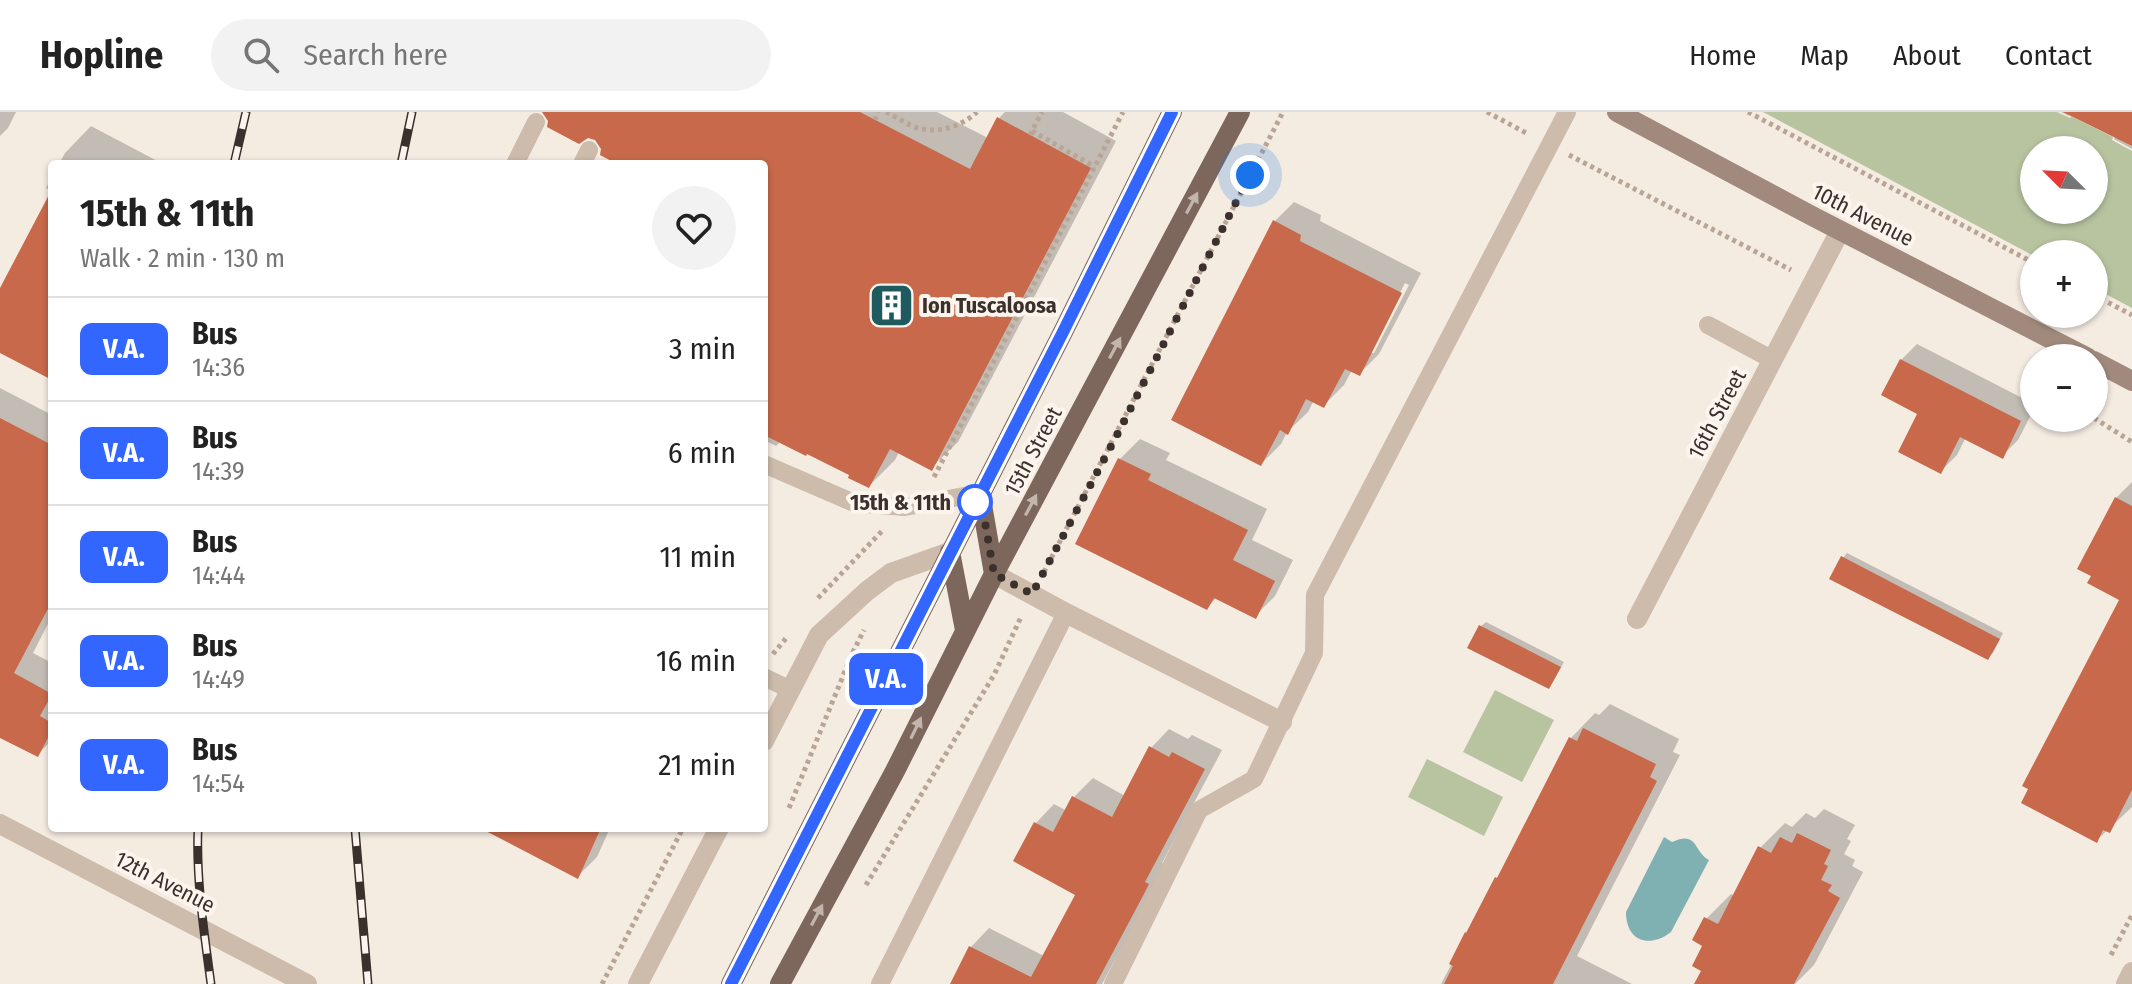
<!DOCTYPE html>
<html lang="en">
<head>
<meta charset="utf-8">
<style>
  :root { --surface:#fff; --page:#f2f2f2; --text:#222; --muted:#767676; --line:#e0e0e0 }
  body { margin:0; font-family:"Fira Sans Condensed",sans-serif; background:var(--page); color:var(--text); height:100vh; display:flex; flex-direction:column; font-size:30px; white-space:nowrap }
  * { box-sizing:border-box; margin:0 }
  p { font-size:26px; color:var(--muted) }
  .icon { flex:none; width:44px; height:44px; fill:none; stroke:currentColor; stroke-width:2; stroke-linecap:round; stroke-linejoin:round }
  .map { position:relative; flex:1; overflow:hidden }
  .side { position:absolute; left:48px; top:48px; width:720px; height:672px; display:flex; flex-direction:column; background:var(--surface); border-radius:8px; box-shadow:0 2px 6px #0004 }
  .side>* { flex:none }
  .badge { padding:0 16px; border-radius:12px; font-size:28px; line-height:52px }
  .needle { width:52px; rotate:294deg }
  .controls { position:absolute; left:2020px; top:24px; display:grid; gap:16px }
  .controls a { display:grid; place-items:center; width:88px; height:88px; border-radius:50%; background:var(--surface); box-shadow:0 2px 6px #0004; font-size:40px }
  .you { position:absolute; width:40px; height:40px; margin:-20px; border:6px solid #fff; border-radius:50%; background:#1a73e8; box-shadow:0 0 0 12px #1a73e833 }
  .map>.badge { position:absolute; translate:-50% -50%; box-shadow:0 0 0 4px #fff }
  .round { display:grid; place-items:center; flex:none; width:84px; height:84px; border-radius:42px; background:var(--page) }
  .summary { display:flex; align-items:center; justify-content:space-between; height:136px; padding:0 32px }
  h1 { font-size:38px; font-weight:700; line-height:60px }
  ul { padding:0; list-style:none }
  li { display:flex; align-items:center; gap:24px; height:104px; padding:0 32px; border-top:2px solid var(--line) }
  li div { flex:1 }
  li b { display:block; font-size:30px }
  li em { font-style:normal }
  li .badge { min-width:88px; font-weight:700; text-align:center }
  header { display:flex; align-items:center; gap:48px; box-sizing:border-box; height:112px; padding:0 40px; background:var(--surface); border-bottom:2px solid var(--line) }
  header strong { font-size:38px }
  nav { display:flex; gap:44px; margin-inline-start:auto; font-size:28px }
  .search { width:560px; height:72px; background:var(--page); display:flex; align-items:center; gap:20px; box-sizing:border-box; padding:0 28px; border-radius:44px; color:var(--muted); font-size:30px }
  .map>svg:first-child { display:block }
</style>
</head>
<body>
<header>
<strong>Hopline</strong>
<div class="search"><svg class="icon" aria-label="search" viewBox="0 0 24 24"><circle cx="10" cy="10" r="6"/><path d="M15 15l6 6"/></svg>Search here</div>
<nav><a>Home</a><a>Map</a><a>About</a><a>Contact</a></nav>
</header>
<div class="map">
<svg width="2132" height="872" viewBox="0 0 2132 872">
  <rect width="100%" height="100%" fill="#f4ebe1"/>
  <path fill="#b8c4a0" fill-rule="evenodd" d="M 1763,0 L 2057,0 L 2070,6 L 2071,4 L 2113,25 L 2112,28 L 2132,39 L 2132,196 L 2094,176 L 2094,142 L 2034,142 L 2034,144 ZM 2034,38 L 2094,38 L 2094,98 L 2034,98 Z
    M 1495,578 L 1554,608 L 1522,670 L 1463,640 Z
    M 1427,647 L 1503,685 L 1484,724 L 1408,685 Z"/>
  <path fill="#7fb0b2" d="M 1664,725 L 1672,730 C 1698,718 1693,739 1709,748 L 1671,820 C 1649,837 1626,829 1626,800 Z"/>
  <path fill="#0003" fill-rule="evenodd" d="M 0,0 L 16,0 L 8,16 L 0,24 Z
    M 545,0 L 937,0 L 988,26 L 999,6 L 1005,0 L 1063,0 L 1116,29 L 958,330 L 931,356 L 899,340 L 895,348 L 869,374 L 852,362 L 781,329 L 776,334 L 764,328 L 764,52 L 622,52 L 603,36 L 596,26 L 550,8 Z
    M 2061,0 L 2132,0 L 2132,37 L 2114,27 L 2116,23 L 2072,2 L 2069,4 Z
    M 91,14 L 163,52 L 59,52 L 65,41 Z
    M 52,65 L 52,79 L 46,76 Z
    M 1294,90 L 1321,103 L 1320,109 L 1421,161 L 1379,242 L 1359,262 L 1352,258 L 1344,273 L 1324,293 L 1314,288 L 1308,300 L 1287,320 L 1281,332 L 1261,352 L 1274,110 ZM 1405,171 L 1409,173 L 1374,241 L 1369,241 Z
    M 1917,232 L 2034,292 L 2034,297 L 2018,328 L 2002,344 L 1966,325 L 1957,343 L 1941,359 L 1901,248 Z
    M 0,276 L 52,303 L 52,504 L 33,541 L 52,551 L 52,628 L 37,643 L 0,623 Z
    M 1140,327 L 1170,341 L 1166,348 L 1267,397 L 1252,428 L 1293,448 L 1275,484 L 1255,504 L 1217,485 L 1207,496 L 1120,347 Z
    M 2132,370 L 2132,695 L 2096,729 L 2122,487 L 2116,386 Z
    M 1847,441 L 2003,521 L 1993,541 L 1988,546 L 1843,446 Z
    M 1486,510 L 1564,550 L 1553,570 L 1548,575 L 1481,514 Z
    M 1610,592 L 1679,627 L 1673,640 L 1680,643 L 1577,844 L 1632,872 L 1441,872 L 1497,766 L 1503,760 L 1571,626 L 1595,601 L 1599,603 Z
    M 1169,617 L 1188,627 L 1192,623 L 1222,638 L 1162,751 L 1166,753 L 1102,872 L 952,872 L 971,835 L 989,816 L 1044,844 L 1078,782 L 1036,711 L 1054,692 L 1067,699 L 1074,685 L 1093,666 L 1125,684 L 1151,636 Z
    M 1824,697 L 1855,713 L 1847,727 L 1851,729 L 1844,742 L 1855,748 L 1852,754 L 1863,760 L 1814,853 L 1795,872 L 1696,872 L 1704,858 L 1706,807 L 1731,782 L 1735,784 L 1760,736 L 1785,711 L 1792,715 L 1806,701 L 1815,706 Z
    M 484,716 L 610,716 L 597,745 L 577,765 Z"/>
  <path fill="#c8694b" d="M 542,0 L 860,0 L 970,57 L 997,5 L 1091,56 L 932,359 L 890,337 L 869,376 L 848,366 L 849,363 L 807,342 L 806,344 L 764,323 L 764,52 L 617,52 L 600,43 L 601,37 L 595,28 L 588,26 L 579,32 L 547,15 L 548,9 Z
    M 2063,0 L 2132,0 L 2132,34 Z
    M 52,77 L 52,268 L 0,241 L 0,176 Z
    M 1273,108 L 1301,123 L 1300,129 L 1402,181 L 1360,264 L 1345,257 L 1324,296 L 1306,287 L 1288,323 L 1280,318 L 1261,354 L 1171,308 Z
    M 1900,247 L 2021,309 L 2003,347 L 1960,325 L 1941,362 L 1898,340 L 1917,302 L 1881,283 Z
    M 0,306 L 52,333 L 52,489 L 14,561 L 52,582 L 40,604 L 52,611 L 52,618 L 38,645 L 0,626 Z
    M 1118,346 L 1151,362 L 1148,368 L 1248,418 L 1233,448 L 1275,469 L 1256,507 L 1214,486 L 1207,498 L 1075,432 Z
    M 2115,385 L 2132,394 L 2132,678 L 2110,721 L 2103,718 L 2097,731 L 2021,691 L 2028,677 L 2022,674 L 2119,488 L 2087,471 L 2091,464 L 2077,457 Z
    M 1841,444 L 2000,527 L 1988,548 L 1829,467 Z
    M 1479,513 L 1561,555 L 1549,577 L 1467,536 Z
    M 1583,616 L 1656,652 L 1650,665 L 1657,669 L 1553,872 L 1444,872 L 1453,854 L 1449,852 L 1465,820 L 1466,821 L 1495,765 L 1497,766 L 1569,625 L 1577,629 Z
    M 1149,634 L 1169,645 L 1172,640 L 1205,657 L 1145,770 L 1149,772 L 1144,782 L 1096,872 L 950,872 L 969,834 L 1031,865 L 1075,783 L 1013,749 L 1034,710 L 1053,720 L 1072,684 L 1112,705 Z
    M 480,716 L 601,716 L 578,767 Z
    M 1797,721 L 1831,738 L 1824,752 L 1828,754 L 1821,768 L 1832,773 L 1828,779 L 1840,786 L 1794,872 L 1694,872 L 1701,859 L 1692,854 L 1702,834 L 1692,828 L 1704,805 L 1718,812 L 1758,734 L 1771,741 L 1780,725 L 1792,731 Z"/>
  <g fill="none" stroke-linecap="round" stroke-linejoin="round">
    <path stroke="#b9a596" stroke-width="5" stroke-dasharray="4 4" stroke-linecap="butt" d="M 886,0 C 897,5 910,15 922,17 C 942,21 963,13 977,0
      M 1487,0 L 1528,22
      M 1748,0 L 2034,151
      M 875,8 L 878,0
      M 1032,19 L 1095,55
      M 1030,23 L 1042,0
      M 1569,43 L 1791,158
      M 2094,183 L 2132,203
      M 2094,306 L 2132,330
      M 934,365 L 1123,0
      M 1044,460 L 1283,0
      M 818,486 L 883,418
      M 773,542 L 787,525
      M 789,696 L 852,542 L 864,518
      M 866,773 L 994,563 L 1021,505
      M 2111,843 L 2132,803
      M 602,872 L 683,716"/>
    <path stroke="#cdbbac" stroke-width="18" d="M 515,52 L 536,10
      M 582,52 L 589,38
      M 1708,213 L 1773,248
      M 764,352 L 854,391 L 905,395 L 980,381
      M 764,565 L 791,578
      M 880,872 L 1066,501
      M 1113,872 L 1199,698 L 1254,667 L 1314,541 L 1315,483 L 1567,0"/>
    <path stroke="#cdbbac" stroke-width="20" d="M 994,462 L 1066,501 L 1282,610
      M 1637,507 L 1840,119
      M 764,629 L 819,523 L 867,479 L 891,461 L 950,440
      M 0,712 L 307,872
      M 638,872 L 719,716
      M 2126,872 L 2132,860"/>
    <path stroke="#a18a7d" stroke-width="20" d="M 1617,0 L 1814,105 L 2088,246
      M 2094,249 L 2132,269"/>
    <path stroke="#7d675c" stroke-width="20" d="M 980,381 L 994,462
      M 950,440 L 965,518
      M 731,872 L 1063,220 L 1172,0
      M 780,872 L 895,659 L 994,462 L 1240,0"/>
    <defs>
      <path id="rail" d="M 234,52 L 246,0
        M 401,52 L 412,0
        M 198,716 C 196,768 204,820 211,872
        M 355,716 L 368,872"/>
    </defs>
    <use href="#rail" stroke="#3b302b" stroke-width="9"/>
    <use href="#rail" stroke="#fbf5ee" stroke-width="6" stroke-dasharray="18" stroke-linecap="butt"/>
  </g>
  <defs><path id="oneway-solid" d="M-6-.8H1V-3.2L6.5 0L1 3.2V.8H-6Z" transform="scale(2)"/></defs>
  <g fill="#c2b5ac">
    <use href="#oneway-solid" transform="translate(1192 91) rotate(-62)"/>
    <use href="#oneway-solid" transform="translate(1115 236) rotate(-62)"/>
    <use href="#oneway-solid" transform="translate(1031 393) rotate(-62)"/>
    <use href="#oneway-solid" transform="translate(916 616) rotate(-64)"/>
    <use href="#oneway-solid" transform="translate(817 803) rotate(-62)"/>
  </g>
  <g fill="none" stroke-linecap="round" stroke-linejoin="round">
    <defs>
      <path id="line" d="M 731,872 L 1063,220 L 1172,0"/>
    </defs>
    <use href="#line" stroke="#fff" stroke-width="18"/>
    <use href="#line" stroke="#36f" stroke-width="12"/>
    <path stroke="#3b302b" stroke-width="8" stroke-dasharray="0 14.4" d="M 975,390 L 980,381 L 994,462 L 1032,482 L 1116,325 L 1250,63"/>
  </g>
  <defs>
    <symbol id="building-square" viewBox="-11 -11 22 22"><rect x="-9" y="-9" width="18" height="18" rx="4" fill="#1f5a5e" stroke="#fbf5ee"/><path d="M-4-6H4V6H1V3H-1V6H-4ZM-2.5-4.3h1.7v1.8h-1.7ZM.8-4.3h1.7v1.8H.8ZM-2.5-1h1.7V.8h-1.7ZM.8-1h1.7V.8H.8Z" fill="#fff"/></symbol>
  </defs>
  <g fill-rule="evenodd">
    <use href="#building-square" x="866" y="168" width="51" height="51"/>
  </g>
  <circle fill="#fff" stroke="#36f" stroke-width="4" cx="975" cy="390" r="16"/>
  <g text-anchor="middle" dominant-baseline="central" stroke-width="8" stroke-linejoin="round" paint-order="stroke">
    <g font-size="22" fill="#3b302b" stroke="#fbf5ee">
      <text transform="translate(1863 103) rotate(27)">10th Avenue</text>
      <text transform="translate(1717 302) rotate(-62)">16th Street</text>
      <text transform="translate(1033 339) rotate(-62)">15th Street</text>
      <text transform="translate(165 770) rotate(27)">12th Avenue</text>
    </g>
    <g font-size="22" font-weight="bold" fill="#3b302b" stroke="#fbf5ee" text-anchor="start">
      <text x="922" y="193">Ion Tuscaloosa</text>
    </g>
    <g font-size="22" font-weight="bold" fill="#3b302b" stroke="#fbf5ee" text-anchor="end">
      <text x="951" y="390">15th &amp; 11th</text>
    </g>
  </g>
</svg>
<div class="controls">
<a><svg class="needle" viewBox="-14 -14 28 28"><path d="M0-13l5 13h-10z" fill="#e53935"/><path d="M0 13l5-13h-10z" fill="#767676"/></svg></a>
<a>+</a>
<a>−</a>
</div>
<div class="you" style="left:1250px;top:63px"></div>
<b class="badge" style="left:886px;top:567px;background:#36f;color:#fff">V.A.</b>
<section class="side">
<div class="summary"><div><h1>15th &amp; 11th</h1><p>Walk · 2 min · 130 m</p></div><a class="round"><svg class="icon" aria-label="heart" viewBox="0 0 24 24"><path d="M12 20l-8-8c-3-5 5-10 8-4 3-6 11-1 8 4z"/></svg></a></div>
<ul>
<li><span class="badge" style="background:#36f;color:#fff">V.A.</span><div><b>Bus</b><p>14:36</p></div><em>3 min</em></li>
<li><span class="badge" style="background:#36f;color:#fff">V.A.</span><div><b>Bus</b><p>14:39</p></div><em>6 min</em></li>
<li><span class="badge" style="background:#36f;color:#fff">V.A.</span><div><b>Bus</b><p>14:44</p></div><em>11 min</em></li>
<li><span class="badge" style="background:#36f;color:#fff">V.A.</span><div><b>Bus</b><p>14:49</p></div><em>16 min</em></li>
<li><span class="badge" style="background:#36f;color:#fff">V.A.</span><div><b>Bus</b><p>14:54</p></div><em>21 min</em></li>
</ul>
</section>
</div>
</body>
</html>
